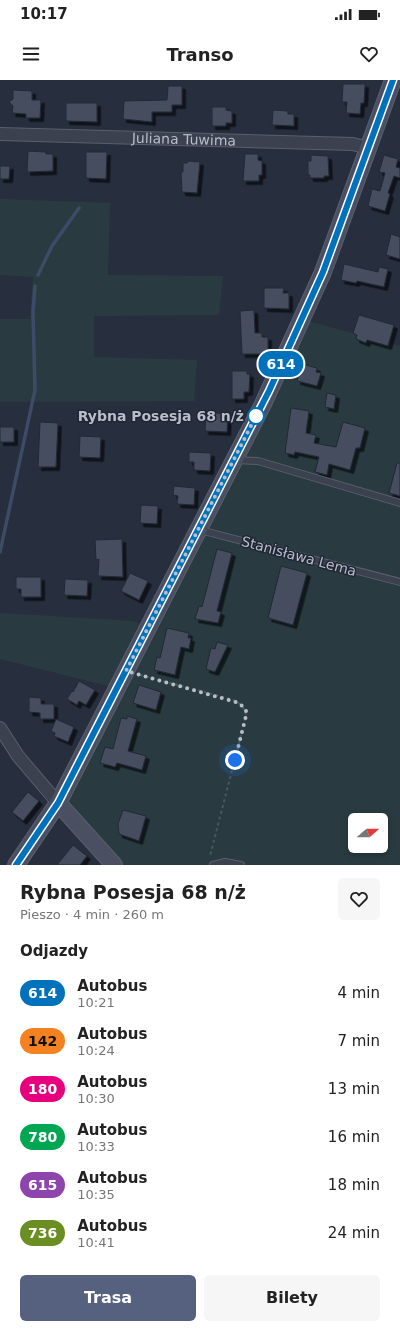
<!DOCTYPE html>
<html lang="pl">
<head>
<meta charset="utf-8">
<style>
  :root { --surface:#fff; --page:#f6f6f6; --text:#222; --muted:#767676; --accent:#566180 }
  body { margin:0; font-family:"DejaVu Sans",sans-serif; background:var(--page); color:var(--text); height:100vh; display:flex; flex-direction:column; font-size:15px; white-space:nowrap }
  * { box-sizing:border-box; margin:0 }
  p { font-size:13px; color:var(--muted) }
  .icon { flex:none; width:22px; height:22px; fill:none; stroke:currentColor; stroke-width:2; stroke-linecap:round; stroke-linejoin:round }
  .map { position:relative; height:785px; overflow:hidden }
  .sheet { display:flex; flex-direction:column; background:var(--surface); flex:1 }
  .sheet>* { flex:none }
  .badge { padding:0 8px; border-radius:13px; font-size:14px; line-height:26px }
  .needle { width:26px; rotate:70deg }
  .fabs { position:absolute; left:348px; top:733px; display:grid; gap:8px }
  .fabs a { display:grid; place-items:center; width:40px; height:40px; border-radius:6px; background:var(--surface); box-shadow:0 2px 6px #0003; font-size:20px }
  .you { position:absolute; width:20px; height:20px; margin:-10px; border:3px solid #fff; border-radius:50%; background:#1a73e8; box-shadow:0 0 0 6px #1a73e833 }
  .map>.badge { position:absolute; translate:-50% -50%; box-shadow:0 0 0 2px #fff }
  h2 { padding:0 20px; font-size:15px; line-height:36px }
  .round { display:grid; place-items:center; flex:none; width:42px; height:42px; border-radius:6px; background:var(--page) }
  .overview { display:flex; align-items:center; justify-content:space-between; height:68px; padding:0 20px }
  h1 { font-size:19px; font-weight:700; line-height:30px }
  .button { display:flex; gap:8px; margin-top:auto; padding:8px 20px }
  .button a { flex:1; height:46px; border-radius:6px; background:var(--accent); color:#fff; font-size:16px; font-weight:700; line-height:46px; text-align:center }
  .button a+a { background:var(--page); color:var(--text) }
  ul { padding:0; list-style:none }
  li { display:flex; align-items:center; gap:12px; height:48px; padding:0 20px }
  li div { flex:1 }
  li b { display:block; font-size:15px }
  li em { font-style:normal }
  li .badge { min-width:44px; font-weight:700; text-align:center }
  .status { display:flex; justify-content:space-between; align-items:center; height:28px; padding:0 20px; background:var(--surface); direction:ltr }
  .status svg { height:11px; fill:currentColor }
  header { display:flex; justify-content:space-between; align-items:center; height:52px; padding:0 20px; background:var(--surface); font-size:18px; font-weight:700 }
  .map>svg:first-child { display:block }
</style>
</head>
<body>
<div class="status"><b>10:17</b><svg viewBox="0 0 49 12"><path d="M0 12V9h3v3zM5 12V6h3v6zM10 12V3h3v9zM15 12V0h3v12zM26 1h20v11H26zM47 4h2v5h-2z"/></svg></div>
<header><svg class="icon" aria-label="menu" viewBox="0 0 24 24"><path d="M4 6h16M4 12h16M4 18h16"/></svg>Transo<svg class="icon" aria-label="heart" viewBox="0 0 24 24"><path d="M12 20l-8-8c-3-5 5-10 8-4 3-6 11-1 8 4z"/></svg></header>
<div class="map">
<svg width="400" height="785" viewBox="0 0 400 785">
  <defs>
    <filter id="shadow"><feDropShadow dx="3.5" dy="3.5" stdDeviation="0" flood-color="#0009"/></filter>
  </defs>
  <rect width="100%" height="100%" fill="#272f3f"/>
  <path fill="#293b40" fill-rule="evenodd" d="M 0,119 L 110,123 L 108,195 L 223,196 L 219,235 L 94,236 L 94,277 L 197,280 L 194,321 L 0,322 L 0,239 L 30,239 L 33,197 L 0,195 Z
    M 308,241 L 400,266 L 400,785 L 110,785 L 56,726 ZM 355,740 L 381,740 L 381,766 L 355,766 Z
    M 0,533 L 133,541 L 141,544 L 109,606 L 0,579 Z"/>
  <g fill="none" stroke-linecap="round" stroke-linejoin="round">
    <path stroke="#3e4b67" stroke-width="3.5" d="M 38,195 L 52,166 L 79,128
      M 0,472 L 35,310 L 33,232 L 35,206"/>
  </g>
  <path fill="#444d5e" stroke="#222837" filter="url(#shadow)" d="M 343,4 L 365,4 L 364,23 L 361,23 L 360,34 L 346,33 L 347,22 L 342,22 Z
    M 168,6 L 182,6 L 182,25 L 172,25 L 172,32 L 152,32 L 152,42 L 123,39 L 124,21 L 167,20 Z
    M 13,10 L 32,11 L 32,20 L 41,20 L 40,38 L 26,38 L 26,34 L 12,33 L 13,26 L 9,22 L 13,19 Z
    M 66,23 L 97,23 L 97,42 L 66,41 Z
    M 212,27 L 226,27 L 226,30 L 232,31 L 232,43 L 226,43 L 226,46 L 212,46 Z
    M 273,30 L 288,31 L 288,34 L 294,34 L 294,46 L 272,45 Z
    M 28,71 L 46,72 L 46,74 L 53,74 L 53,91 L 27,92 Z
    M 86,72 L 107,72 L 106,99 L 86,98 Z
    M 245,74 L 258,74 L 258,80 L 262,81 L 262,95 L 259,95 L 259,101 L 243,101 Z
    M 311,75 L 328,76 L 329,96 L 324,96 L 324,98 L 310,98 L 310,95 L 308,95 L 308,81 L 311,81 Z
    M 384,75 L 398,79 L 396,87 L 400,88 L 400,98 L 394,96 L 388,113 L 390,114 L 385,131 L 368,126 L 372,109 L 380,111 L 385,93 L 379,92 Z
    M 188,81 L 200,82 L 197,113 L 182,112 L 181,92 L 183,92 L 183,83 L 187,83 Z
    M 0,86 L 10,86 L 9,99 L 0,99 Z
    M 391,154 L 400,157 L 400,179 L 386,175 Z
    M 344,184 L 378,192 L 379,187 L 388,189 L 384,207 L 357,201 L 356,203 L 341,200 Z
    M 264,208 L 284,208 L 283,213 L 289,213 L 289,229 L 264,228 Z
    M 254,230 L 255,253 L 262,253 L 262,257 L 268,257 L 268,274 L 242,274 L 240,231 Z
    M 359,235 L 394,245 L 388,266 L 367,260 L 366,263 L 356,259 L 357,255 L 353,253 Z
    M 302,284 L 317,288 L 316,292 L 321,293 L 317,306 L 297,301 Z
    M 232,291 L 247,291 L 247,294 L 250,294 L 249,312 L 244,312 L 244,319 L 232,319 Z
    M 327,313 L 336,315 L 334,329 L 325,327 Z
    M 291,328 L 309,331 L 306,353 L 316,355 L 314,363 L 336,367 L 343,342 L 365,348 L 360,368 L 356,368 L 350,390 L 329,384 L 327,395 L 315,392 L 319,377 L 295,372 L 294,375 L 285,373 Z
    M 206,332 L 228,334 L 227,352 L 205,351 Z
    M 40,342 L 58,343 L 56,387 L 38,387 Z
    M 0,347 L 14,347 L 14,362 L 0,362 Z
    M 80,356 L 101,357 L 100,378 L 79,377 Z
    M 189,372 L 211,373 L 210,391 L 194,390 L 194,382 L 189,382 Z
    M 397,383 L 400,383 L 400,416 L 389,413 Z
    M 174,406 L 195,408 L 194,425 L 177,424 L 178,416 L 173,415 Z
    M 141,425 L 158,426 L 157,444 L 140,443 Z
    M 122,459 L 123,497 L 98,496 L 99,479 L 96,480 L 95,460 Z
    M 217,469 L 232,473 L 217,531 L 221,532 L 218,543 L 195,539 L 199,526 L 202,527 Z
    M 281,486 L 307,493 L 293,545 L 268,538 Z
    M 130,493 L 148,501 L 139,520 L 121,511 Z
    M 16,497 L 41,497 L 41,517 L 21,517 L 21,509 L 16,509 Z
    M 65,499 L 88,500 L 87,516 L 64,515 Z
    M 167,548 L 189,553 L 188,558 L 191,558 L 189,569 L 181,567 L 175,595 L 154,590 L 157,577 L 160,578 Z
    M 217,562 L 228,565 L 215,592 L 206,589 L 211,568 L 215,569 Z
    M 79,601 L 95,610 L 86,625 L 79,621 L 77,625 L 67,619 L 72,611 L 73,612 Z
    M 139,605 L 161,612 L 156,630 L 133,623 Z
    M 29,617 L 41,618 L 41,624 L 54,624 L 54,639 L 40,639 L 40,633 L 29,632 Z
    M 127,636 L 137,639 L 128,671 L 146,676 L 142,690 L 117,683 L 115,687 L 100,683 L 105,667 L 113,669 L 121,638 L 127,639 Z
    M 56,639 L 74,647 L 68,662 L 54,656 L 55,653 L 51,651 Z
    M 28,712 L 39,721 L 23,741 L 12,732 Z
    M 123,730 L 146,736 L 139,761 L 119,754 L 118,744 Z
    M 73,765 L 87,776 L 80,785 L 57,785 Z"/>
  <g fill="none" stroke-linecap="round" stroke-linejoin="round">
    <defs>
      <path id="lane" d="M 235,380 L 258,381 L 400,423
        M 200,450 L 400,502
        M 213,785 L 225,782 L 241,785"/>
      <g id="street">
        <path id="s1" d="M 0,54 L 353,64 L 368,68"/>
        <path d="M 0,648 L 18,676 L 58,723"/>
      </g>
      <path id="secondary" d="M 58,723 L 114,785
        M 16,785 L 58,723 L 263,324 L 323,192 L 393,0"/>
    </defs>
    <use href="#lane" stroke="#595f6d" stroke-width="8"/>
    <use href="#street" stroke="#595f6d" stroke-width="14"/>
    <use href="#secondary" stroke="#595f6d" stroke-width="18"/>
    <path stroke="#47585d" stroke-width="2" stroke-dasharray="3 3" stroke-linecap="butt" d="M 140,595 L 231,619 C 240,623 245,627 246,636 L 210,776"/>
    <use href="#lane" stroke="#3b414f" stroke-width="6"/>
    <use href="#street" stroke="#3b414f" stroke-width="12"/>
    <use href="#secondary" stroke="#4a5062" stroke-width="16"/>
  </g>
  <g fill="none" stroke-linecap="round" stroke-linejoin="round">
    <defs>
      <path id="line" d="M 16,785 L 58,723 L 269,311 L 323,192 L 393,0"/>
    </defs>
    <use href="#line" stroke="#fff" stroke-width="9"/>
    <use href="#line" stroke="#0072bc" stroke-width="6"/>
    <path stroke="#b8bdca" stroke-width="4" stroke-dasharray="0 7.2" d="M 235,680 L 246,636 L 246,630 L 239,623 L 126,591 L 256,336"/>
  </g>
  <circle fill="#fff" stroke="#0072bc" stroke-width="2" cx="256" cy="336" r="8"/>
  <g text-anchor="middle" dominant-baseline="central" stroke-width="3" stroke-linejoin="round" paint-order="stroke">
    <g font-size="14" fill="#b8bdca" stroke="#202635">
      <text stroke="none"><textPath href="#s1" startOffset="184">Juliana Tuwima</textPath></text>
      <text transform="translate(299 476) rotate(15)">Stanisława Lema</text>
    </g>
    <g font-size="14" font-weight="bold" fill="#b8bdca" stroke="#202635" text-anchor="end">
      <text x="244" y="336">Rybna Posesja 68 n/ż</text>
    </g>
  </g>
</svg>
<div class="fabs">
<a><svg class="needle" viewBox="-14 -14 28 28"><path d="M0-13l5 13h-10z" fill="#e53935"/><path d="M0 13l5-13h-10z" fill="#767676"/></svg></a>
</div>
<div class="you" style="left:235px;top:680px"></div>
<b class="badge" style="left:281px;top:284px;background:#0072bc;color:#fff">614</b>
</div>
<section class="sheet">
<div class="overview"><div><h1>Rybna Posesja 68 n/ż</h1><p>Pieszo · 4 min · 260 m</p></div><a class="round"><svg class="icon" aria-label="heart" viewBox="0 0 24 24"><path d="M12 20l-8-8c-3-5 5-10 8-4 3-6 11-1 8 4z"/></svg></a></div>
<h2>Odjazdy</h2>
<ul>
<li><span class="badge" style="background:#0072bc;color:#fff">614</span><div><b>Autobus</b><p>10:21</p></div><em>4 min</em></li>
<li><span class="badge" style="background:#f58220;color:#111">142</span><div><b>Autobus</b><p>10:24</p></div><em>7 min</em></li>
<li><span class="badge" style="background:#e6007e;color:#fff">180</span><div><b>Autobus</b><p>10:30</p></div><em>13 min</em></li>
<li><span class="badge" style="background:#00a651;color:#fff">780</span><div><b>Autobus</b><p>10:33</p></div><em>16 min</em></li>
<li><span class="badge" style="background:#8e44ad;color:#fff">615</span><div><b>Autobus</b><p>10:35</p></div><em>18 min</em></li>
<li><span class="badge" style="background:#6b8e23;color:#fff">736</span><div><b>Autobus</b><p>10:41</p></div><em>24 min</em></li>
</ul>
<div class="button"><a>Trasa</a><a>Bilety</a></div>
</section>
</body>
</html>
